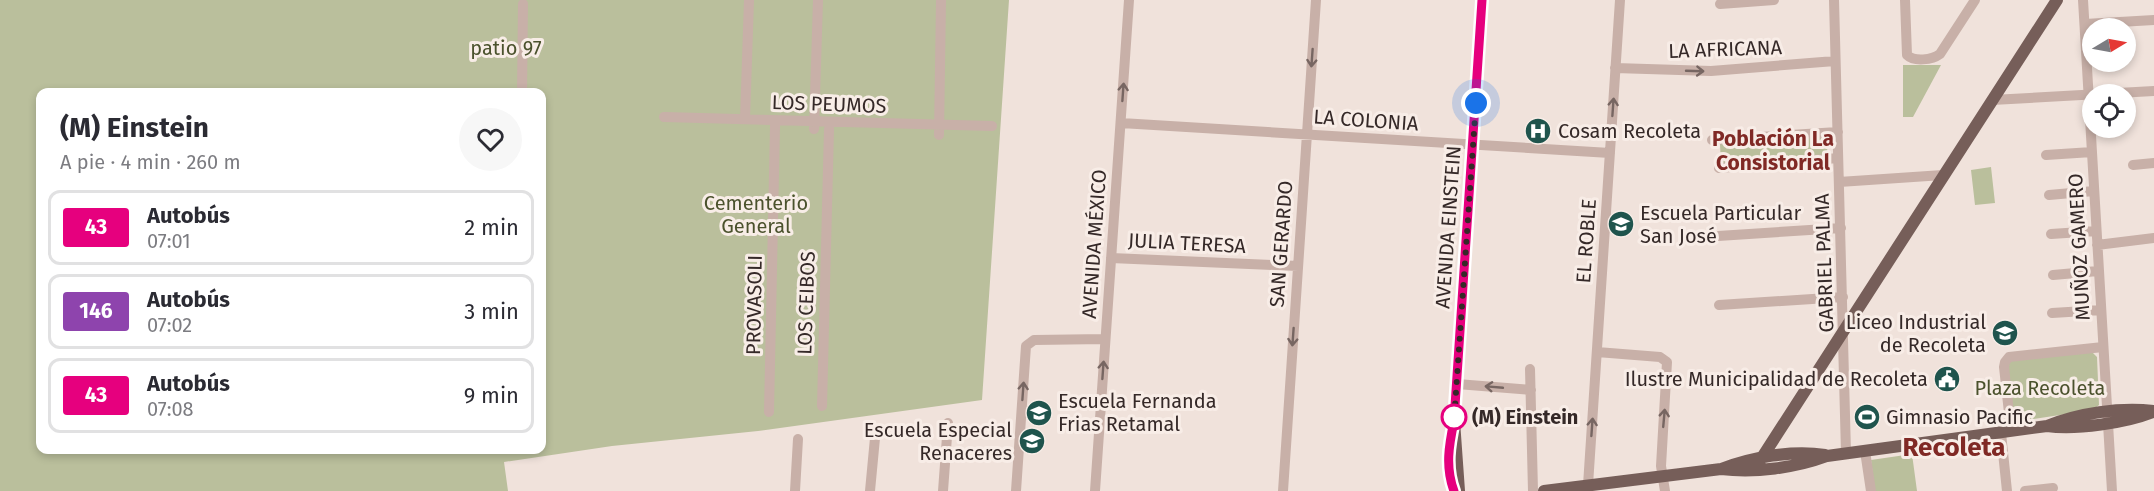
<!DOCTYPE html>
<html lang="es">
<head>
<meta charset="utf-8">
<style>
  :root { --surface:#fff; --page:#f7f7f7; --text:#2b2b33; --muted:#7c7c81; --line:#e1e1e2 }
  body { margin:0; font-family:"Fira Sans",sans-serif; background:var(--page); color:var(--text); height:100vh; display:flex; flex-direction:column; font-size:22px; white-space:nowrap }
  * { box-sizing:border-box; margin:0 }
  p { font-size:20px; color:var(--muted) }
  .icon { flex:none; width:33px; height:33px; fill:none; stroke:currentColor; stroke-width:2; stroke-linecap:round; stroke-linejoin:round }
  .map { position:relative; flex:1; overflow:hidden }
  .sheet { position:absolute; left:36px; top:88px; width:510px; height:366px; display:flex; flex-direction:column; background:var(--surface); border-radius:12px; box-shadow:0 3px 9px #0003 }
  .sheet>* { flex:none }
  .badge { padding:0 12px; border-radius:4px; font-size:21px; line-height:39px }
  .needle { width:39px; rotate:80deg }
  .controls { position:absolute; left:2082px; top:18px; display:grid; gap:12px }
  .controls a { display:grid; place-items:center; width:54px; height:54px; border-radius:50%; background:var(--surface); box-shadow:0 3px 9px #0003; font-size:30px }
  .you { position:absolute; width:30px; height:30px; margin:-15px; border:4px solid #fff; border-radius:50%; background:#1a73e8; box-shadow:0 0 0 9px #1a73e833 }
  .map>.badge { position:absolute; translate:-50% -50%; box-shadow:0 0 0 3px #fff }
  .round { display:grid; place-items:center; flex:none; width:63px; height:63px; border-radius:32px; background:var(--page) }
  .head { display:flex; align-items:center; justify-content:space-between; height:102px; padding:0 24px }
  h1 { font-size:28px; font-weight:700; line-height:45px }
  ul { padding:0; list-style:none }
  li { display:flex; align-items:center; gap:18px; height:75px; margin:0 12px 9px; padding:0 12px; border:3px solid var(--line); border-radius:12px }
  li div { flex:1 }
  li b { display:block; font-size:22px }
  li em { font-style:normal }
  li .badge { min-width:66px; font-weight:700; text-align:center }
  .map>svg:first-child { display:block }
</style>
</head>
<body>
<div class="map">
<svg width="2154" height="491" viewBox="0 0 2154 491">
  <rect width="100%" height="100%" fill="#f0e2db"/>
  <path fill="#babf9c" fill-rule="evenodd" d="M 0,0 L 1009,0 L 982,400 L 758,431 L 612,446 L 504,462 L 508,491 L 0,491 ZM 40,93 L 542,93 L 542,450 L 40,450 Z
    M 1903,65 L 1941,65 L 1913,117 L 1903,117 Z
    M 1826,136 L 1828,158 L 1721,166 L 1720,144 Z
    M 1991,167 L 1995,203 L 1975,205 L 1971,170 Z
    M 2092,352 L 2097,357 L 2099,405 L 2093,410 L 2013,422 L 2008,366 L 2010,361 Z
    M 1912,454 L 1917,491 L 1875,491 L 1871,460 Z"/>
  <g fill="none" stroke-linecap="round" stroke-linejoin="round">
    <path stroke="#c8b0a8" stroke-width="10" d="M 1834,0 L 1846,453
      M 1905,0 L 1907,55 C 1914,62 1932,60 1940,54 L 1975,0
      M 2083,0 L 2112,491
      M 1720,4 L 1774,0
      M 2085,24 L 2154,20
      M 1615,68 L 1711,71 L 1835,61
      M 522,93 L 523,4
      M 1992,100 L 2154,91
      M 664,117 L 992,126
      M 745,119 L 749,0
      M 1121,123 L 1610,153
      M 814,129 L 818,0
      M 939,135 L 941,0
      M 1712,140 L 1838,132
      M 2046,155 L 2092,152
      M 2133,165 L 2154,163
      M 1719,168 L 1838,158
      M 1839,182 L 1943,175
      M 2049,195 L 2094,191
      M 2051,234 L 2096,231
      M 1718,236 L 1841,228
      M 2097,245 L 2154,238
      M 1111,258 L 1298,266
      M 2053,275 L 2098,271
      M 1719,305 L 1843,297
      M 2052,313 L 2101,310
      M 1597,352 L 1660,357 L 1667,362 L 1661,466 L 1665,491
      M 1530,369 L 1533,491
      M 1457,384 L 1531,390
      M 822,406 L 829,129
      M 769,412 L 775,126
      M 2011,431 L 2004,367 L 2005,362 L 2009,357 L 2103,347
      M 2001,433 L 2007,491
      M 1865,451 L 1871,491
      M 1588,485 L 1620,0
      M 795,491 L 798,439
      M 870,491 L 875,438
      M 943,491 L 948,423
      M 1016,491 L 1026,346 L 1034,340 L 1105,339
      M 1095,491 L 1129,0
      M 1283,491 L 1316,0
      M 2025,491 L 2053,488"/>
    <path stroke="#765e59" stroke-width="12" d="M 2047,426 C 2076,430 2126,423 2153,412
      M 1451,436 L 1448,465 L 1454,490
      M 1721,469 C 1755,473 1795,468 1827,456 L 2047,426 C 2079,413 2120,407 2154,411
      M 1754,470 L 2057,0
      M 1459,491 L 1454,421 L 1482,0
      M 1544,491 L 1721,469 C 1752,457 1792,450 1825,455"/>
  </g>
  <defs><path id="oneway-shaft" d="M-6 0H5M1.5-3L5.5 0L1.5 3" fill="none" stroke-width="1.6" stroke-linecap="round" stroke-linejoin="round" transform="scale(1.5)"/></defs>
  <g stroke="#776662">
    <use href="#oneway-shaft" transform="translate(1312 58) rotate(94)"/>
    <use href="#oneway-shaft" transform="translate(1695 71) rotate(2)"/>
    <use href="#oneway-shaft" transform="translate(1123 92) rotate(-86)"/>
    <use href="#oneway-shaft" transform="translate(1613 107) rotate(-86)"/>
    <use href="#oneway-shaft" transform="translate(1293 337) rotate(94)"/>
    <use href="#oneway-shaft" transform="translate(1103 370) rotate(-86)"/>
    <use href="#oneway-shaft" transform="translate(1494 387) rotate(-175)"/>
    <use href="#oneway-shaft" transform="translate(1023 391) rotate(-86)"/>
    <use href="#oneway-shaft" transform="translate(1664 418) rotate(-85)"/>
    <use href="#oneway-shaft" transform="translate(1592 427) rotate(-86)"/>
  </g>
  <g fill="none" stroke-linecap="round" stroke-linejoin="round">
    <defs>
      <path id="line" d="M 1454,491 C 1445,467 1449,445 1454,421 L 1482,0"/>
    </defs>
    <use href="#line" stroke="#fff" stroke-width="14"/>
    <use href="#line" stroke="#e6007e" stroke-width="9"/>
    <path stroke="#352928" stroke-width="6" stroke-dasharray="0 10.8" d="M 1454,417 L 1454,421 L 1476,103"/>
  </g>
  <defs>
    <symbol id="hospital-disc" viewBox="-11 -11 22 22"><circle r="9.5" fill="#1f544d" stroke="#f8ede7"/><path d="M-5-5h3v3.5h4V-5h3V5h-3V1.5h-4V5h-3Z" fill="#fff"/></symbol>
    <symbol id="school-disc" viewBox="-11 -11 22 22"><circle r="9.5" fill="#1f544d" stroke="#f8ede7"/><path d="M0-5L7-2L0 1L-7-2ZM-4 1L0 2.5L4 1V4Q0 6-4 4Z" fill="#fff"/></symbol>
    <symbol id="civic-disc" viewBox="-11 -11 22 22"><circle r="9.5" fill="#1f544d" stroke="#f8ede7"/><path d="M-.6-6.5H3V-4.5H.6V-3L4-1V1h2V6H-6V1h2V-1L-.6-3ZM-1.2 2.5V6h2.4V2.5Z" fill="#fff"/></symbol>
    <symbol id="stadium-disc" viewBox="-11 -11 22 22"><circle r="9.5" fill="#1f544d" stroke="#f8ede7"/><path d="M0-5a6.5 5 0 1 0 0 10a6.5 5 0 1 0 0-10ZM-3.5-1.8h7v3.6h-7Z" fill="#fff"/></symbol>
  </defs>
  <g fill-rule="evenodd">
    <use href="#hospital-disc" x="1523" y="116" width="30" height="30"/>
    <use href="#school-disc" x="1606" y="209" width="30" height="30"/>
    <use href="#school-disc" x="1990" y="318" width="30" height="30"/>
    <use href="#civic-disc" x="1932" y="364" width="30" height="30"/>
    <use href="#school-disc" x="1024" y="398" width="30" height="30"/>
    <use href="#stadium-disc" x="1852" y="402" width="30" height="30"/>
    <use href="#school-disc" x="1017" y="426" width="30" height="30"/>
  </g>
  <circle fill="#fff" stroke="#e6007e" stroke-width="3" cx="1454" cy="417" r="12"/>
  <g text-anchor="middle" dominant-baseline="central" stroke-width="6" stroke-linejoin="round" paint-order="stroke">
    <g font-size="20" fill="#4b522d" stroke="#f8ede7">
      <text x="506" y="48">patio 97</text>
      <text x="756" y="203">Cementerio<tspan x="756" dy="23">General</tspan></text>
      <text x="2040" y="388">Plaza Recoleta</text>
    </g>
    <g font-size="20" fill="#352928" stroke="#f8ede7">
      <text transform="translate(1725 49) rotate(-2)">LA AFRICANA</text>
      <text transform="translate(829 104) rotate(2)">LOS PEUMOS</text>
      <text transform="translate(1366 120) rotate(4)">LA COLONIA</text>
      <text transform="translate(1448 227) rotate(-86)">AVENIDA EINSTEIN</text>
      <text transform="translate(1586 241) rotate(-86)">EL ROBLE</text>
      <text transform="translate(1187 243) rotate(3)">JULIA TERESA</text>
      <text transform="translate(1094 244) rotate(-86)">AVENIDA MÉXICO</text>
      <text transform="translate(1281 244) rotate(-86)">SAN GERARDO</text>
      <text transform="translate(2079 247) rotate(-93)">MUÑOZ GAMERO</text>
      <text transform="translate(1824 263) rotate(-92)">GABRIEL PALMA</text>
      <text transform="translate(806 303) rotate(-88)">LOS CEIBOS</text>
      <text transform="translate(754 305) rotate(-89)">PROVASOLI</text>
    </g>
    <g font-size="20" fill="#352928" stroke="#f8ede7" text-anchor="start">
      <text x="1558" y="131">Cosam Recoleta</text>
      <text x="1640" y="213">Escuela Particular<tspan x="1640" dy="23">San José</tspan></text>
      <text x="1986" y="322" text-anchor="end">Liceo Industrial<tspan x="1986" dy="23">de Recoleta</tspan></text>
      <text x="1928" y="379" text-anchor="end">Ilustre Municipalidad de Recoleta</text>
      <text x="1058" y="401">Escuela Fernanda<tspan x="1058" dy="23">Frias Retamal</tspan></text>
      <text x="1886" y="417">Gimnasio Pacific</text>
      <text x="1012" y="430" text-anchor="end">Escuela Especial<tspan x="1012" dy="23">Renaceres</tspan></text>
    </g>
    <g font-size="20" font-weight="bold" fill="#352928" stroke="#f8ede7" text-anchor="start">
      <text x="1472" y="417">(M) Einstein</text>
    </g>
    <g font-size="21" font-weight="bold" fill="#802925" stroke="#f8ede7">
      <text x="1773" y="139">Población La<tspan x="1773" dy="24">Consistorial</tspan></text>
    </g>
    <g font-size="26" font-weight="bold" fill="#802925" stroke="#f8ede7">
      <text x="1954" y="447">Recoleta</text>
    </g>
  </g>
</svg>
<div class="controls">
<a><svg class="needle" viewBox="-14 -14 28 28"><path d="M0-13l5 13h-10z" fill="#e53935"/><path d="M0 13l5-13h-10z" fill="#7c7c81"/></svg></a>
<a><svg class="icon" aria-label="locate" viewBox="0 0 24 24"><circle cx="12" cy="12" r="6"/><path d="M12 2v4M12 18v4M2 12h4M18 12h4"/></svg></a>
</div>
<div class="you" style="left:1476px;top:103px"></div>
<section class="sheet">
<div class="head"><div><h1>(M) Einstein</h1><p>A pie · 4 min · 260 m</p></div><a class="round"><svg class="icon" aria-label="heart" viewBox="0 0 24 24"><path d="M12 20l-8-8c-3-5 5-10 8-4 3-6 11-1 8 4z"/></svg></a></div>
<ul>
<li><span class="badge" style="background:#e6007e;color:#fff">43</span><div><b>Autobús</b><p>07:01</p></div><em>2 min</em></li>
<li><span class="badge" style="background:#8e44ad;color:#fff">146</span><div><b>Autobús</b><p>07:02</p></div><em>3 min</em></li>
<li><span class="badge" style="background:#e6007e;color:#fff">43</span><div><b>Autobús</b><p>07:08</p></div><em>9 min</em></li>
</ul>
</section>
</div>
</body>
</html>
